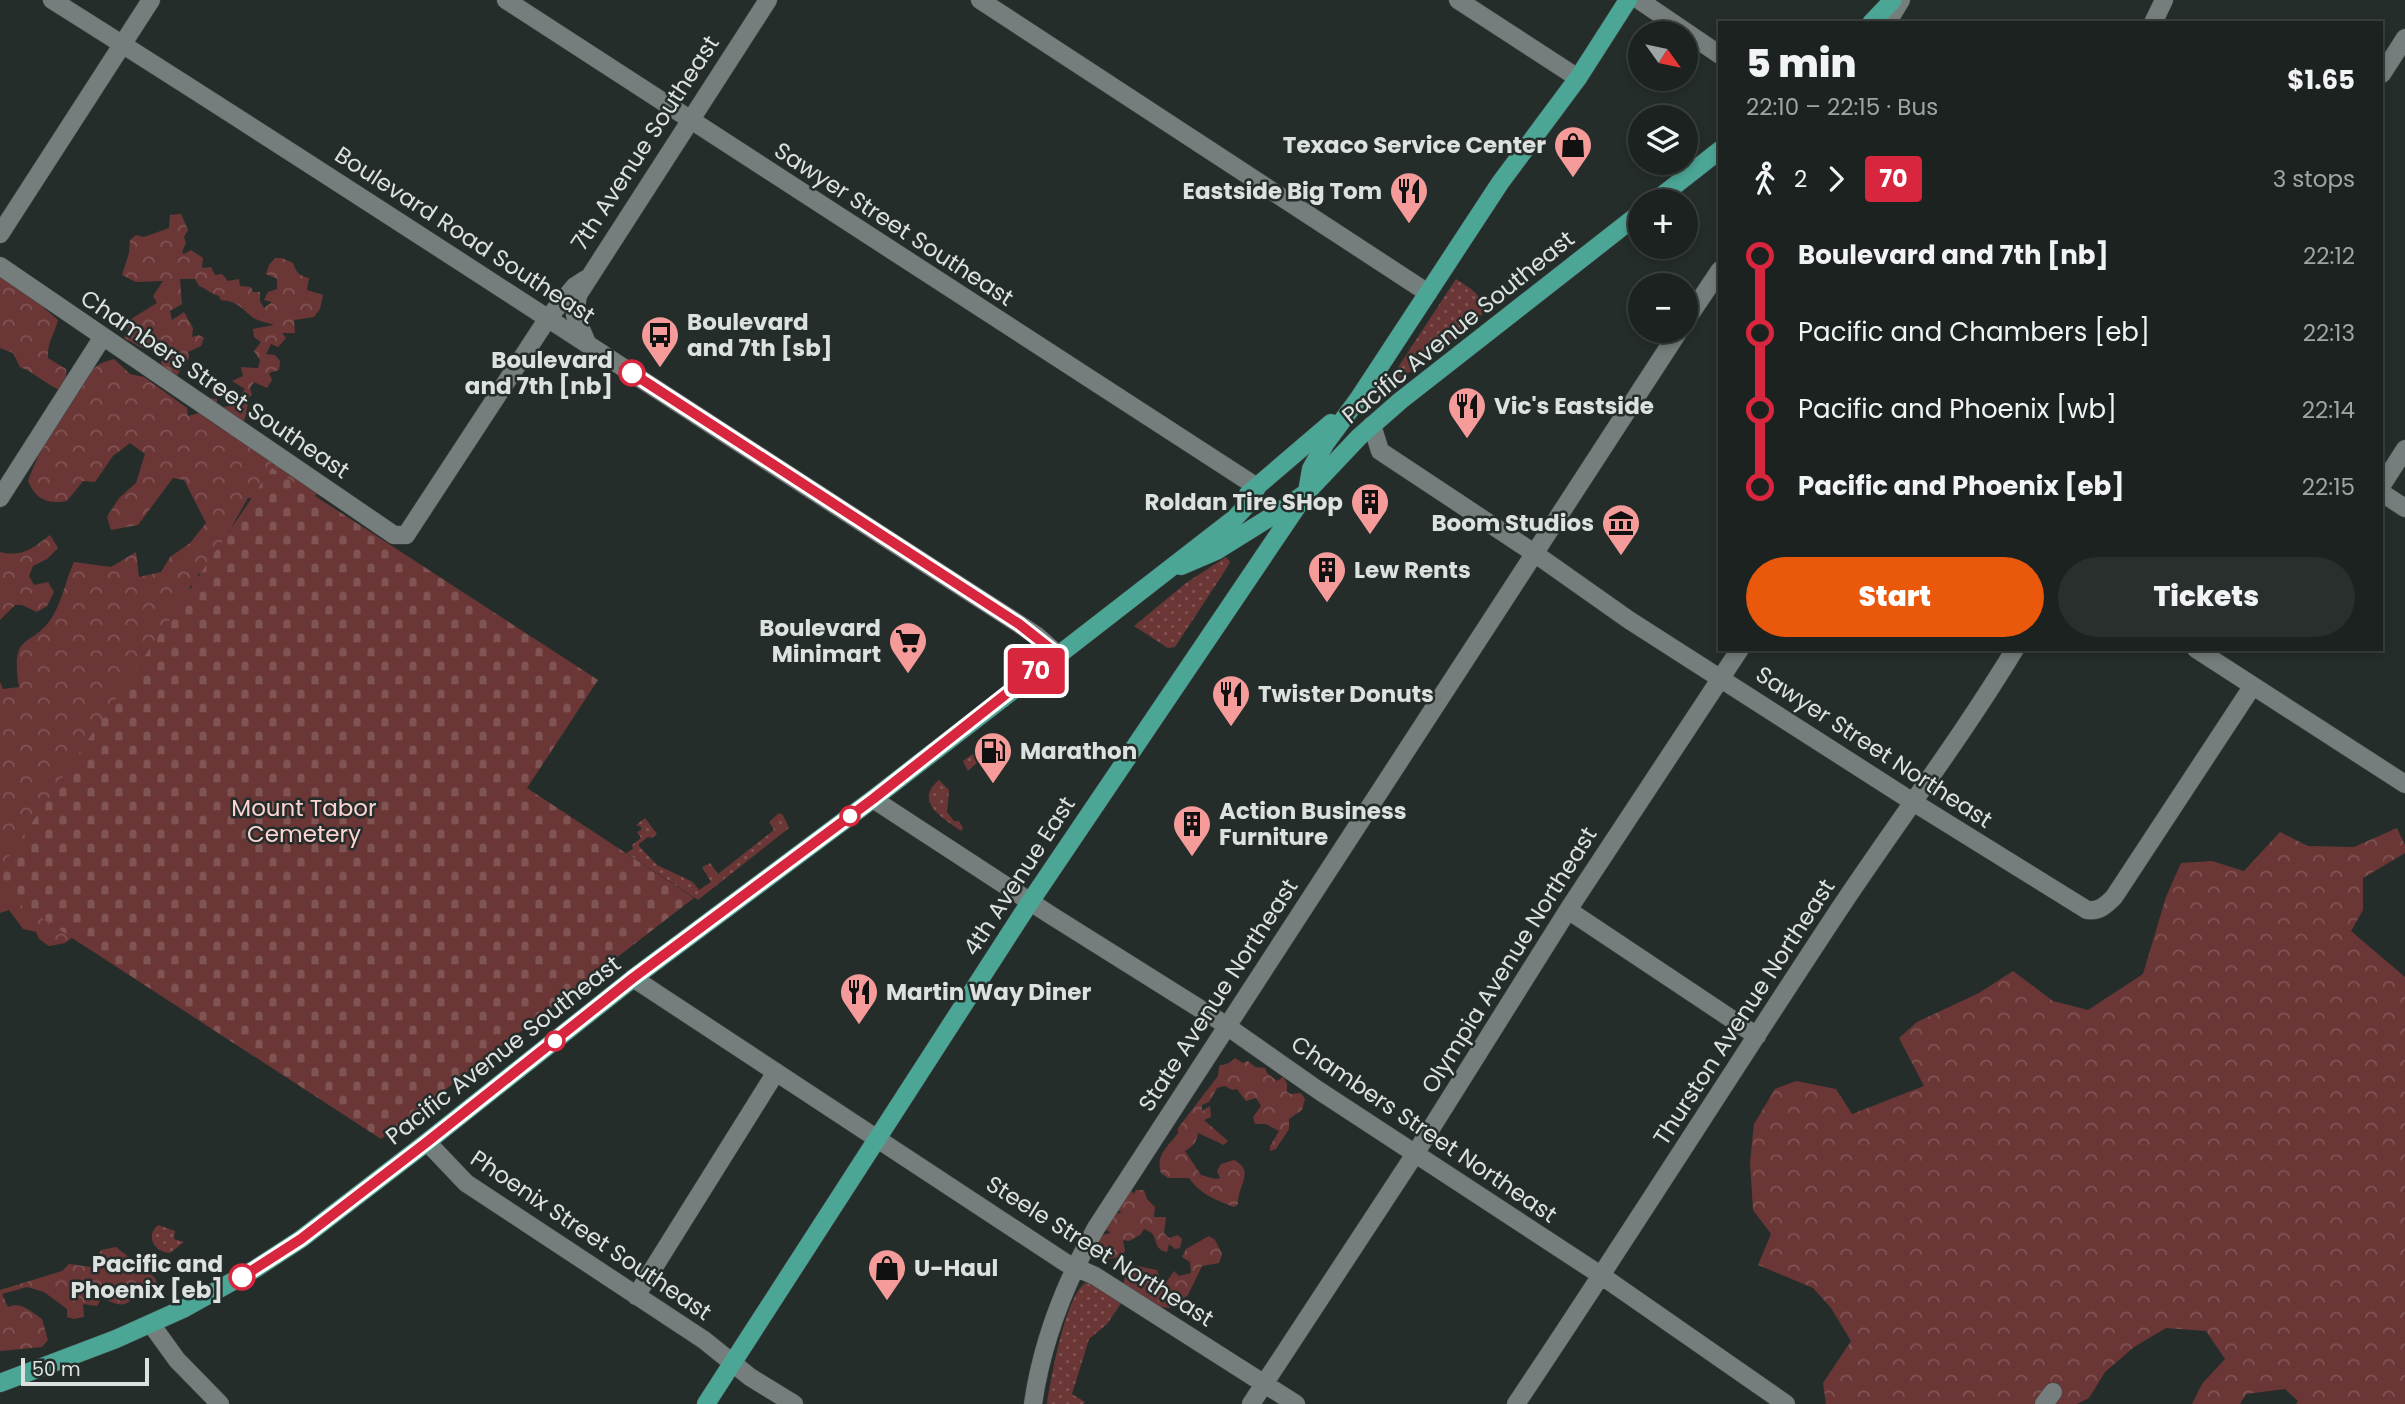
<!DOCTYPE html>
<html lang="en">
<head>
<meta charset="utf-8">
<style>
  :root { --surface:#1c2220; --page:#292f2d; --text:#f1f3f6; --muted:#a0a4a5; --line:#3a3f3e; --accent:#ea580c }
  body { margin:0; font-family:Poppins,sans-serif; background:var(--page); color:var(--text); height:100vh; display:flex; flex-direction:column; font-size:26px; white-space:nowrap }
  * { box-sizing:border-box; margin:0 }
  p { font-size:23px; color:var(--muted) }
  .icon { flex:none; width:38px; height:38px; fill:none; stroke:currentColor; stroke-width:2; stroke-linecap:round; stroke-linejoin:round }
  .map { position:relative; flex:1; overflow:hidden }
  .details { position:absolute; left:1718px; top:21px; width:665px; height:630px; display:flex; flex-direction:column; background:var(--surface); border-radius:0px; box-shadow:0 4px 10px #0003,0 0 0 2px var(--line) }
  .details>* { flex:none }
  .badge { padding:0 14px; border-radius:5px; font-size:24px; line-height:46px }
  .needle { width:46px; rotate:123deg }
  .tools { position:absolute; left:1628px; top:21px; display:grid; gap:14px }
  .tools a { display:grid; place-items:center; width:70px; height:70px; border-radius:50%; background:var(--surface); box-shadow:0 4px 10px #0003,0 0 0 2px var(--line); font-size:35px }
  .scale { position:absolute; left:21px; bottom:18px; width:128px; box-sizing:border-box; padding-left:7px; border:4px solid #dde2e1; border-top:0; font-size:19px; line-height:24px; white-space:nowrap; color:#dde2e1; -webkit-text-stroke:5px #252d2b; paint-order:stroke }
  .map>.badge { position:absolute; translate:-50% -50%; box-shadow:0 0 0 4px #fff }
  .legs { display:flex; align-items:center; gap:10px; height:77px; padding:0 28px; font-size:23px }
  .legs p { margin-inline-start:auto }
  .overview { display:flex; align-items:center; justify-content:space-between; height:119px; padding:0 28px }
  h1 { font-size:38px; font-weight:800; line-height:52px }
  .button { display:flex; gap:14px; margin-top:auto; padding:14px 28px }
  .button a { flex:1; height:80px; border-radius:42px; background:var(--accent); color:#fff; font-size:28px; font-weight:800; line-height:80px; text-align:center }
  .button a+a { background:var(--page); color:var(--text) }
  ul { padding:0 28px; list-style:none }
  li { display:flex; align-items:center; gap:24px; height:77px; font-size:26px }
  li i { display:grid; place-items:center; width:10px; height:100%; margin:0 9px; background:currentColor }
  li i::after { content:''; width:18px; height:18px; margin:-9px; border:5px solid; border-radius:50%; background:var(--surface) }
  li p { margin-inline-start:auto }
  li:first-child i { background:linear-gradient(#0000 50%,currentColor 0) }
  li:last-child i { background:linear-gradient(currentColor 50%,#0000 0) }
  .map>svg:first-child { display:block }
</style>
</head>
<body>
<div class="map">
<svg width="2405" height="1404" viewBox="0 0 2405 1404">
  <defs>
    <pattern id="grass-dots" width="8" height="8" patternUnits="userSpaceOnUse" patternTransform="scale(1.75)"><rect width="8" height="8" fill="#6b3736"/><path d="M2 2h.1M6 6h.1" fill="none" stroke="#805453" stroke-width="1.8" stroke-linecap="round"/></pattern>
    <pattern id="forest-crowns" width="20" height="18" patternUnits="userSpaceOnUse" patternTransform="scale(1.75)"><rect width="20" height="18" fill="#6b3736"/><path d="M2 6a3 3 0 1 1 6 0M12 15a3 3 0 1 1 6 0" fill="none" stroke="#805453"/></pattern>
    <pattern id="cemetery-stones" width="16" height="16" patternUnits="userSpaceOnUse" patternTransform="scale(1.75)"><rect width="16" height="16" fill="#6b3736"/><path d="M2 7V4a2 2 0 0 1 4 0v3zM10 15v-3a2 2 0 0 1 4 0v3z" fill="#805453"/></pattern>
  </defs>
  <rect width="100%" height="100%" fill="#252d2b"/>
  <path fill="url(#grass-dots)" d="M 1456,279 C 1471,289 1485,295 1482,315 L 1393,385 L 1389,381 Z
    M 1226,557 L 1230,562 L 1228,566 L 1175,647 L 1168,648 L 1134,626 L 1186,583 Z
    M 988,743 L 992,749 L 968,771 L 963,761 Z
    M 939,780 L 949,790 L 947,812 L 954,821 L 959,821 L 963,828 L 961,831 C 945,819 912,802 939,780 Z
    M 779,813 L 783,815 L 789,828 L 698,900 L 626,853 L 633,849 L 632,845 L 641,838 L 637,832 L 641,830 L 641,827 L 636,825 L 645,818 L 657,834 L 652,838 L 648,837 L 639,844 L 639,846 L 657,865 L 693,882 L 699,890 L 711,882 L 702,867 L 710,863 L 718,874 L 774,830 L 769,822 Z
    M 158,1225 L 175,1231 L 174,1239 L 184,1242 L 170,1253 C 154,1252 145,1236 158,1225 Z
    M 1085,1283 L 1097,1286 L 1122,1302 L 1107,1324 L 1089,1339 L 1072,1394 L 1085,1402 L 1083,1404 L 1047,1404 C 1051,1378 1065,1298 1085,1283 Z"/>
  <path fill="url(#forest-crowns)" d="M 181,214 L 188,230 L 184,237 L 186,243 L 182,252 L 184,254 L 191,250 L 203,258 L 202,268 L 211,267 L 215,275 L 222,274 L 228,281 L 239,279 L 240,286 L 251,287 L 253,292 L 260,292 L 260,301 L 264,308 L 272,302 L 264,300 L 268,292 L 277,289 L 277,279 L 266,274 L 269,265 L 275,258 L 282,258 L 293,263 C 296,272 299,276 309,278 L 307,290 L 323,295 L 320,309 L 314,317 L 294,320 L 295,333 L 282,333 L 286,338 L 278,347 L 271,344 L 266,354 L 275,355 L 280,361 L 279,370 L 269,373 L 272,380 L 267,388 L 254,382 L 250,388 L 252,395 L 242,403 L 248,404 L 244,422 L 210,405 L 210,398 L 217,399 L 217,403 L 223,407 L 230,406 L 229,402 L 238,399 L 245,389 L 232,381 L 243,376 L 241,367 L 258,368 L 260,360 L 254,351 L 261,342 L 254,337 L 253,329 L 274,325 C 267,322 256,321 251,316 C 239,306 238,302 221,300 L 219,296 C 211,294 207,289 199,286 L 195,279 L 180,279 L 182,304 L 170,311 L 172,320 L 184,312 L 193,328 L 192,337 L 199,335 L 204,338 L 201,346 L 188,352 L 189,358 L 176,377 L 165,372 L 161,362 L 165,355 L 160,348 L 142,348 L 124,338 L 131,319 L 157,303 L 153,296 L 163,281 L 136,282 L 122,275 L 129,253 L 130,240 L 136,235 L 144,237 L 169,228 L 170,215 Z
    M 0,264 L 32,284 L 44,308 L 58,320 C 54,335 47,343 48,358 L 66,369 L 67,383 L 62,391 C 46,385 36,373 20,367 L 13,353 L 0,348 Z
    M 114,359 L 130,374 L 144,377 L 187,408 L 188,416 L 199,413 L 220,428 L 240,426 L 243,443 L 260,451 L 318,494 L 302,501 L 248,498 L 205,574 L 198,574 L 198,583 L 190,586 L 189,597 L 14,878 L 0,870 L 0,682 L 3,689 L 19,687 C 9,628 34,650 54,614 C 63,598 66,579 74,562 L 111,567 L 136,552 L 139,577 L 161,572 L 170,557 L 190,543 L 206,523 L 184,480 L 173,478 L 138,525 L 111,530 L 107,517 L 119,498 L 136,483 L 145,454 L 130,443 L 113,456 L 95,482 L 83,481 L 67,501 C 47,504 36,500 28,481 C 41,447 70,387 98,365 C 103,362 108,361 114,359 Z
    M 50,535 L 58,548 L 47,559 L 33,566 L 29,576 L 34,585 L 48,582 L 54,592 L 47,606 L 37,612 L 22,605 L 15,605 L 0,620 L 0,552 C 23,557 32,549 50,535 Z
    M 2397,828 L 2405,845 L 2405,853 L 2363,878 L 2363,910 L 2351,931 L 2405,977 L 2405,1404 L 2296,1404 L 2298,1401 L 2285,1389 L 2246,1394 L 2240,1404 L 2192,1404 L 2202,1384 L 2225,1359 L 2206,1331 L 2166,1328 L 2134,1347 L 2105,1372 L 2089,1398 L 2077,1404 L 1826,1404 L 1823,1383 L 1851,1341 L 1831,1308 L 1813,1288 L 1758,1265 L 1771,1234 L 1753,1210 L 1750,1162 L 1754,1124 L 1775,1089 L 1796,1081 L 1836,1089 L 1852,1114 L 1924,1086 L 1899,1038 L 1917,1022 L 1979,993 L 2013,971 L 2053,1001 L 2088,1010 L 2143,974 L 2166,897 L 2181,863 L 2212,861 L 2244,871 L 2280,832 L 2308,846 L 2354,847 Z
    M 0,884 L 77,934 L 65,943 L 49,946 L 39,939 L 36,932 L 23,929 L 9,910 L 0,913 Z
    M 1235,1058 L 1243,1063 L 1248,1061 L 1255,1067 L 1265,1068 L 1267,1073 L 1277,1081 L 1283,1077 L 1287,1083 L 1287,1092 L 1291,1094 L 1301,1093 L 1305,1099 L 1302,1110 L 1289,1119 L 1289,1129 L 1276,1149 L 1270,1151 L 1270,1146 L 1279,1131 L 1266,1124 L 1255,1124 L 1253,1117 L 1261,1106 L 1256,1098 L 1246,1101 L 1237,1089 L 1232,1090 L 1225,1086 L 1217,1088 L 1209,1102 L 1202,1105 L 1202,1111 L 1210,1106 L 1211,1117 L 1204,1120 L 1228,1141 L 1224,1145 L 1198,1133 C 1197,1142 1193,1146 1185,1151 L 1201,1175 L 1215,1179 L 1220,1178 L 1217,1171 L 1221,1164 L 1234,1160 C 1256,1171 1237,1186 1238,1204 L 1234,1207 C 1216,1200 1201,1195 1189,1178 L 1168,1178 L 1161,1173 C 1155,1155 1168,1147 1178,1133 L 1178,1128 L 1218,1076 L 1219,1066 L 1229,1063 Z
    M 1130,1189 L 1134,1194 L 1136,1190 L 1144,1190 L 1147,1199 L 1155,1207 L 1154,1217 L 1166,1217 L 1164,1233 L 1169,1238 L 1178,1235 L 1182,1239 L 1180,1248 L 1175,1249 L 1169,1244 L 1167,1252 C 1154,1249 1158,1242 1152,1233 L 1144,1229 L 1140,1235 L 1129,1241 L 1123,1240 L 1125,1251 L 1121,1257 L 1108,1259 C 1102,1252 1098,1244 1101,1235 L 1111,1233 L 1104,1228 L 1110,1214 L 1122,1213 L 1115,1208 Z
    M 1209,1236 L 1215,1240 L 1222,1254 L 1219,1263 L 1202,1266 L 1188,1295 L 1169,1308 L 1149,1305 L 1122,1288 L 1126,1274 L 1132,1265 L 1157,1270 L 1163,1287 L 1174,1271 L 1179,1276 L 1191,1273 L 1190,1262 L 1182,1257 L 1186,1249 Z
    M 116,1247 L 155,1278 L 160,1290 L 151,1294 L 146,1289 L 133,1294 L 134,1296 C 126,1310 112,1304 102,1296 L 97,1299 L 100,1301 L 97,1306 L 83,1304 L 84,1317 L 74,1319 L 67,1317 L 67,1309 L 44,1292 L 27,1287 L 2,1294 L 8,1307 C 21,1301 31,1312 42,1319 L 48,1340 L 42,1347 L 0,1351 L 0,1290 L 62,1271 L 69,1264 L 91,1267 L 101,1250 Z"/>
  <path fill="url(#cemetery-stones)" d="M 272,468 L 598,680 L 527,788 L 694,898 L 381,1139 L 0,891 L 0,870 Z"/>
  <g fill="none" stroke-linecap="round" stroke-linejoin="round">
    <defs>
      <path id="minor" d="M 52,0 C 377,204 696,417 1019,624 L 1037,636 L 1057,654
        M 506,0 L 1257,487
        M 980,0 L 1428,293
        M 1458,0 L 1578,78
        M 1639,0 L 1720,55
        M 1887,23 L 1901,0
        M 2153,23 L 2164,0
        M 2382,74 L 2405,38
        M 0,234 L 151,0
        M 0,266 L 394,535 L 406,535 L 548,318 L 575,286 L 586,279
        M 1685,322 L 1720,270
        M 587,343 L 575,315 L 578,295 L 768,0
        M 1372,425 L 1380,451 L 1534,553 L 1629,620 L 1913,802 L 2087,910 C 2099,912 2106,905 2114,897 L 2252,687
        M 2382,485 L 2405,449
        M 2382,493 L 2405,508
        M 0,498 L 102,338
        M 2196,649 L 2405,784
        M 873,799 L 1049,914 L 1218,1020 L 1318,1090 L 1602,1276 L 1786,1404
        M 1568,910 L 1757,1036
        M 633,978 L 1066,1263 L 1095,1276 L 1296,1404
        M 427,1142 L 466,1183 L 704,1340 L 750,1377 L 794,1404
        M 636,1296 L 776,1072
        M 151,1324 L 177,1360 L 220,1404
        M 1033,1404 C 1042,1341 1065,1283 1096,1228 L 1679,331
        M 1251,1404 L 1415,1154 L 1568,910 L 1740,649
        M 1516,1404 C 1626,1240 1731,1073 1840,908 C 1898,821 1961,738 2015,649
        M 2044,1404 L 2053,1392"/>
      <path id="major" d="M 1871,23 L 1893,0
        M 1655,201 L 1720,150
        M 1248,494 L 1331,423
        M 1181,566 L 1216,551 L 1277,513 L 1307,492 L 1359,437 L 1400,401 L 1640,213
        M 0,1383 L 116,1339 L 185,1308 L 255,1269 L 301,1239 L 427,1142 L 636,976 L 873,799 L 1235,518 L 1248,504 L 1257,487
        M 706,1404 L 1030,902 L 1307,492 L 1311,469 L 1325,444 L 1359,398 L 1500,183 L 1578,78 L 1628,0"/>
    </defs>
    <use href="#minor" stroke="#444a49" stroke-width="19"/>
    <use href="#major" stroke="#444a49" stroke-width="19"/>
    <use href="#minor" stroke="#757e7c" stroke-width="18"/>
    <use href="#major" stroke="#4ca696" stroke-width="18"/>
  </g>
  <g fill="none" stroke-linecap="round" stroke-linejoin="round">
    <defs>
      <path id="line-1" d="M 242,1277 L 301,1239 L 427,1142 L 633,978 L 873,799 L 1057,654 L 1019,624 L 632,373"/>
    </defs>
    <use href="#line-1" stroke="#fff" stroke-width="16"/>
    <use href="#line-1" stroke="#d7263d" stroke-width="10"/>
  </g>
  <defs>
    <symbol id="shop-pin" viewBox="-11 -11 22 30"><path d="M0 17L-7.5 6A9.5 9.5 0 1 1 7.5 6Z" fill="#f59b99" stroke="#252d2b"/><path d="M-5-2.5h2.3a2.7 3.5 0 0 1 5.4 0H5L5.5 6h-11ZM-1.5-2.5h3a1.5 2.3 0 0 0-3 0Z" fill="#111"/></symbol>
    <symbol id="restaurant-pin" viewBox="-11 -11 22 30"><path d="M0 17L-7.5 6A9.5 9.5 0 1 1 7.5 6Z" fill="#f59b99" stroke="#252d2b"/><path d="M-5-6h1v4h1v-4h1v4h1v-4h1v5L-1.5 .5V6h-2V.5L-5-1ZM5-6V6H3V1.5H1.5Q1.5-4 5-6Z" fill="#111"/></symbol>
    <symbol id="bus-pin" viewBox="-11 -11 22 30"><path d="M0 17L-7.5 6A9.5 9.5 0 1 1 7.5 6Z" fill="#f59b99" stroke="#252d2b"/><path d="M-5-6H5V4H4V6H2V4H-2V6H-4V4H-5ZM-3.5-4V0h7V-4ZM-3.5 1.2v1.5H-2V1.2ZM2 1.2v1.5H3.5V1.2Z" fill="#111"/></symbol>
    <symbol id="building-pin" viewBox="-11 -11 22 30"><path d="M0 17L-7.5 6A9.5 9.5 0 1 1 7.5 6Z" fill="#f59b99" stroke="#252d2b"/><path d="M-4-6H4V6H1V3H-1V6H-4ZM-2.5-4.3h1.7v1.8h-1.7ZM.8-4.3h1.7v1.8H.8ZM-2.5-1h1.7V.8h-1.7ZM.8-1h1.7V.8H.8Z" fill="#111"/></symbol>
    <symbol id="museum-pin" viewBox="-11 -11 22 30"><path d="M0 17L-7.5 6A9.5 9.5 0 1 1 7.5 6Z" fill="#f59b99" stroke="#252d2b"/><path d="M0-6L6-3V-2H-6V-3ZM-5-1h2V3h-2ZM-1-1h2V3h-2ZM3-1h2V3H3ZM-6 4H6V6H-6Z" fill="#111"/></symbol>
    <symbol id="supermarket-pin" viewBox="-11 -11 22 30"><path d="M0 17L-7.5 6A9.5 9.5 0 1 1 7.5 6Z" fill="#f59b99" stroke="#252d2b"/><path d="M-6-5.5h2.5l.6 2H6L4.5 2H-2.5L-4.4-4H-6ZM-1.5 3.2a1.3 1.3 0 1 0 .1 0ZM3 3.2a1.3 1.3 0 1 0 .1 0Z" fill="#111"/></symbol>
    <symbol id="fuel-pin" viewBox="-11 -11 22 30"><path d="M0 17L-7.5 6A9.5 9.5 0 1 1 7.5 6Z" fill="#f59b99" stroke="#252d2b"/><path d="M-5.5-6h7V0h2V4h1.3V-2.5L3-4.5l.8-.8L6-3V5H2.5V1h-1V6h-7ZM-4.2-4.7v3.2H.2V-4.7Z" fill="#111"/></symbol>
  </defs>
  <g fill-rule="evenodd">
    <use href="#shop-pin" x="1551" y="123" width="44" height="60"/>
    <use href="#restaurant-pin" x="1387" y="169" width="44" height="60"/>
    <use href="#bus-pin" x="638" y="313" width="44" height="60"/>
    <use href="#restaurant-pin" x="1445" y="384" width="44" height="60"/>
    <use href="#building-pin" x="1348" y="480" width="44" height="60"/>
    <use href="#museum-pin" x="1599" y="501" width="44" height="60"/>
    <use href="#building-pin" x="1305" y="548" width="44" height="60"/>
    <use href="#supermarket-pin" x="886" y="619" width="44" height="60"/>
    <use href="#restaurant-pin" x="1209" y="672" width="44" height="60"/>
    <use href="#fuel-pin" x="971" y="729" width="44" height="60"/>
    <use href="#building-pin" x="1170" y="802" width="44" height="60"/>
    <use href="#restaurant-pin" x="837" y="970" width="44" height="60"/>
    <use href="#shop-pin" x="865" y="1246" width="44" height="60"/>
  </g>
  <g fill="#fff" stroke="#d7263d" stroke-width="3.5">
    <circle cx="632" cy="373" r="12"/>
    <circle cx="850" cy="816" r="9"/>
    <circle cx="555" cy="1041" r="9"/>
    <circle cx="242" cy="1277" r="12"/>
  </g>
  <g text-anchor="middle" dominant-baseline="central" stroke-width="5" stroke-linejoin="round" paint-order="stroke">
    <g font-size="23" fill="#dde2e1" stroke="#252d2b">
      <text transform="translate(645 143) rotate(-57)">7th Avenue Southeast</text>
      <text transform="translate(894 224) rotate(33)">Sawyer Street Southeast</text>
      <text transform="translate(465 235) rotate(33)">Boulevard Road Southeast</text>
      <text transform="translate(1458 327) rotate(-39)">Pacific Avenue Southeast</text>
      <text transform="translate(215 384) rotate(34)">Chambers Street Southeast</text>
      <text transform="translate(1874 747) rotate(33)">Sawyer Street Northeast</text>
      <text transform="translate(1019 876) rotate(-57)">4th Avenue East</text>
      <text transform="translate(1509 960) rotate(-58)">Olympia Avenue Northeast</text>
      <text transform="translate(1218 995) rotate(-57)">State Avenue Northeast</text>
      <text transform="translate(1744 1012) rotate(-57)">Thurston Avenue Northeast</text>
      <text transform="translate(503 1050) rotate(-38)">Pacific Avenue Southeast</text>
      <text transform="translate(1424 1129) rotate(34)">Chambers Street Northeast</text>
      <text transform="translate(591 1235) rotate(34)">Phoenix Street Southeast</text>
      <text transform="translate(1100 1251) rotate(32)">Steele Street Northeast</text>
    </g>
    <g font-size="23" font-weight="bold" fill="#dde2e1" stroke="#252d2b" text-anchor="start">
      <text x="1546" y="145" text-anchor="end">Texaco Service Center</text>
      <text x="1382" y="191" text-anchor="end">Eastside Big Tom</text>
      <text x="687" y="322">Boulevard<tspan x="687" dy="26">and 7th [sb]</tspan></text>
      <text x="1494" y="406">Vic's Eastside</text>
      <text x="1343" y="502" text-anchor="end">Roldan Tire SHop</text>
      <text x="1594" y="523" text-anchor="end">Boom Studios</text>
      <text x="1354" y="570">Lew Rents</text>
      <text x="881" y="628" text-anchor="end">Boulevard<tspan x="881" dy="26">Minimart</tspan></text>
      <text x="1258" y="694">Twister Donuts</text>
      <text x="1020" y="751">Marathon</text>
      <text x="1219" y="811">Action Business<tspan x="1219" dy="26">Furniture</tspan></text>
      <text x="886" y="992">Martin Way Diner</text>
      <text x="914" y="1268">U-Haul</text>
    </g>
    <g font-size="23" font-weight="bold" fill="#dde2e1" stroke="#252d2b" text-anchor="end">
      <text x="613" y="360">Boulevard<tspan x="613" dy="26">and 7th [nb]</tspan></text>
      <text x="223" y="1264">Pacific and<tspan x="223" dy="26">Phoenix [eb]</tspan></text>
    </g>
    <g font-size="23" fill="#fcd3d1" stroke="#252d2b">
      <text x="304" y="808">Mount Tabor<tspan x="304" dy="26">Cemetery</tspan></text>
    </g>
  </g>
</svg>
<div class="tools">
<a><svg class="needle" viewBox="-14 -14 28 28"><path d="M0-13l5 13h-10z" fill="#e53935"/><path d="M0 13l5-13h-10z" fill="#a0a4a5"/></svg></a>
<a><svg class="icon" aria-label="layers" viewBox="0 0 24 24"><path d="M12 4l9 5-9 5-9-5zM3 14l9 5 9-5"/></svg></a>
<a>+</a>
<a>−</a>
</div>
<div class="scale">50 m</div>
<b class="badge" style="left:1036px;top:671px;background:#d7263d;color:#fff">70</b>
<section class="details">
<div class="overview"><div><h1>5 min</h1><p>22:10 – 22:15 · Bus</p></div><b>$1.65</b></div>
<div class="legs"><svg class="icon" aria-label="walk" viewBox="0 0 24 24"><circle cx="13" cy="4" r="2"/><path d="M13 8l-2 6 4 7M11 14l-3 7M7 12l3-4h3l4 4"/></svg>2<svg class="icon" aria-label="forward" viewBox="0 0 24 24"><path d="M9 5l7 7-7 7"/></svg><b class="badge" style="background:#d7263d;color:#fff">70</b><p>3 stops</p></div>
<ul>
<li><i style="color:#d7263d"></i><b>Boulevard and 7th [nb]</b><p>22:12</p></li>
<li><i style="color:#d7263d"></i><span>Pacific and Chambers [eb]</span><p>22:13</p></li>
<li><i style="color:#d7263d"></i><span>Pacific and Phoenix [wb]</span><p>22:14</p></li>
<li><i style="color:#d7263d"></i><b>Pacific and Phoenix [eb]</b><p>22:15</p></li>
</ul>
<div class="button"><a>Start</a><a>Tickets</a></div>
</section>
</div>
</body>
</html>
